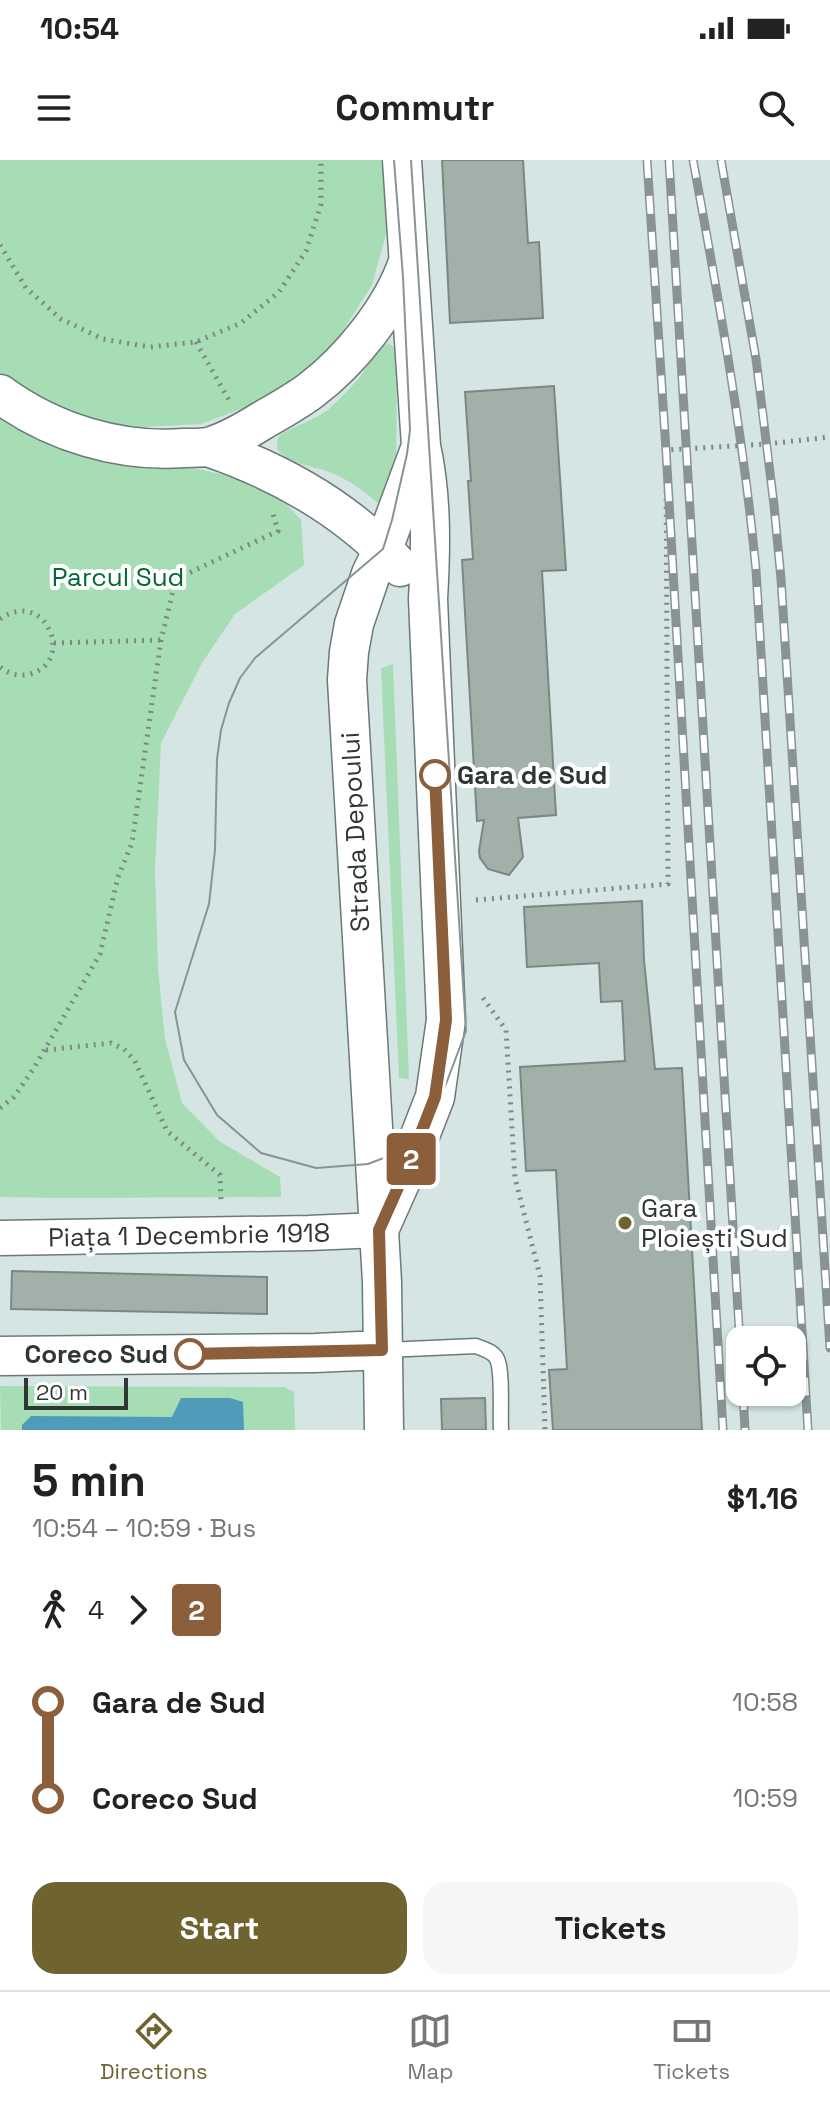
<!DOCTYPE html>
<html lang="en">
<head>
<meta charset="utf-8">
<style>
  :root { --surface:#fff; --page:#f6f6f6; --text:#222; --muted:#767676; --line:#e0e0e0; --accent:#6f6330 }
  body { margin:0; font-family:"Space Grotesk",sans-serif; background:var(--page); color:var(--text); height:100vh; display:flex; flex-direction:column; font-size:30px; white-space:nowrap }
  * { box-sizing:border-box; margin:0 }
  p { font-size:26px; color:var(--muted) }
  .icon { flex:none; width:44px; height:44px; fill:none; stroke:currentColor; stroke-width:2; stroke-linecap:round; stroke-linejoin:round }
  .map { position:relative; height:1270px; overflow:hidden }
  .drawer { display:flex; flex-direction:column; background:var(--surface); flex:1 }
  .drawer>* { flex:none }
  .badge { padding:0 16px; border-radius:6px; font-size:28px; line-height:52px }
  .tools { position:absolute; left:726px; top:1166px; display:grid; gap:16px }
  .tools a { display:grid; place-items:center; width:80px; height:80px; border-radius:16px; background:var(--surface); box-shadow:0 2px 6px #0004; font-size:40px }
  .scale { position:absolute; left:24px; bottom:20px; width:104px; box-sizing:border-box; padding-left:8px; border:4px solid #303636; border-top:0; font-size:22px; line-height:28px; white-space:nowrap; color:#303636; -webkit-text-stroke:6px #fff; paint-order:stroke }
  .map>.badge { position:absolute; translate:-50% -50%; box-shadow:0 0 0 4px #fff }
  .legs { display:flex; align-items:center; gap:12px; height:88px; padding:0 32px; font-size:26px }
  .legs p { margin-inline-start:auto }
  .headline { display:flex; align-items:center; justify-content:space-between; height:136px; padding:0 32px }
  h1 { font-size:44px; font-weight:700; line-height:60px }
  .cta { display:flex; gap:16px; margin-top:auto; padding:16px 32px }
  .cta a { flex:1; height:92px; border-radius:24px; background:var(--accent); color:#fff; font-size:32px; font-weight:700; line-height:92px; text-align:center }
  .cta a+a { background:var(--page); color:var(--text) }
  ul { padding:0 32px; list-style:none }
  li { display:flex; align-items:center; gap:28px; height:96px; font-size:30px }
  li i { display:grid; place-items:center; width:12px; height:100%; margin:0 10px; background:currentColor }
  li i::after { content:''; width:20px; height:20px; margin:-10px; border:6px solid; border-radius:50%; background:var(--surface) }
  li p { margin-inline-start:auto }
  li:first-child i { background:linear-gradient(#0000 50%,currentColor 0) }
  li:last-child i { background:linear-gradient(currentColor 50%,#0000 0) }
  .status { display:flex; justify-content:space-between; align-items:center; height:56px; padding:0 40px; background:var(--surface); direction:ltr }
  .status svg { height:22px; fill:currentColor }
  header { display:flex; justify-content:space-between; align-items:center; height:104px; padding:0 32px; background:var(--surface); font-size:36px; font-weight:700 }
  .tabs { display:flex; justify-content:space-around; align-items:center; height:112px; border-top:2px solid var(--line); background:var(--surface); font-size:22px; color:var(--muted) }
  .tabs a { display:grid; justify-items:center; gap:4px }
  .tabs .active { color:var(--accent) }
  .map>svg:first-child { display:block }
</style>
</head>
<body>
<div class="status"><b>10:54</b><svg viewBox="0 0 49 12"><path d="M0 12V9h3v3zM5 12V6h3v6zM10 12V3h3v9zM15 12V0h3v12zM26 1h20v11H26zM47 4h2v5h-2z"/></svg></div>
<header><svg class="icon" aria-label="menu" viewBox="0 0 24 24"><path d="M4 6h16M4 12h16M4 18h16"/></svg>Commutr<svg class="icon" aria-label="search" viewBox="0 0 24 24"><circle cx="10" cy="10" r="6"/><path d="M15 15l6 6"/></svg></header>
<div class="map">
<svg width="830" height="1270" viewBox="0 0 830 1270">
  <rect width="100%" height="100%" fill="#d4e5e3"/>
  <path fill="#a7ddb5" d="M 0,0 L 389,0 L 392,52 L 372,125 L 331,189 L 272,237 L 201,264 L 125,268 L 52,249 L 0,215 Z
    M 389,183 L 397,190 L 396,321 L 381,346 C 367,333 351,321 334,314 C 315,305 289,306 277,289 C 277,286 277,279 279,276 C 281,272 319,258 329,249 C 340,239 350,228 360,217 C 370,204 373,190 389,183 Z
    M 0,252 L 174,303 L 270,326 L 301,360 L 304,405 L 235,454 L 202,503 L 161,583 L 155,710 L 158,808 L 165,879 L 182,943 L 219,981 L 280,1017 L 281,1037 L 65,1038 L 0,1037 Z
    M 393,504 L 409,919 L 399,918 L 381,508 Z
    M 0,1226 L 284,1227 L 294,1232 L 295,1270 L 1,1270 Z"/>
  <path fill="#4e9cba" d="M 181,1238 L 230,1238 L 243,1242 L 244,1270 L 22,1270 L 22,1265 L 31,1256 L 172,1257 Z"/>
  <path fill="#a2b0aa" stroke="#7a8883" stroke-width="2" d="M 442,0 L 523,0 L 528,83 L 539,82 L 543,158 L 450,163 Z
    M 554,226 L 566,410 L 542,411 L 556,655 L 518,658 L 523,697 L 509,715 L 488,709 L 480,698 L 479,691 L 484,660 L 477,661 L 462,400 L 473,399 L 468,321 L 471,321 L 465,232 Z
    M 642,741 L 644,800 L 655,909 L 682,908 L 702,1270 L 553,1270 L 549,1210 L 567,1209 L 556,1010 L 526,1011 L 520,907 L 625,901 L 622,841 L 601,842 L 599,803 L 527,807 L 524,747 Z
    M 12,1111 L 267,1117 L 267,1154 L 11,1149 Z
    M 485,1238 L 486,1270 L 442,1270 L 441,1239 Z"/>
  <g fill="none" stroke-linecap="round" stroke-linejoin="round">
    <defs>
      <path id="service" d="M 385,1190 L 476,1186 C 483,1189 493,1191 497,1199 C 503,1211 500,1255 501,1270"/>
      <path id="tertiary" d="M 0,1078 L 309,1073 L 379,1070"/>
      <path id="secondary" d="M 0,234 C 52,272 119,293 184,288 C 191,288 200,288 208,287 C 227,282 247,270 263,260 C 279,251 295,242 310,231 C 350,201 392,149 408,102
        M 208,287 C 281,312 347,349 400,407
        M 379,1070 L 412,996 L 435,937 L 446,860 L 428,439 C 431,388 432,336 421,286 L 402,0
        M 0,1196 L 315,1193 L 382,1190
        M 384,1270 L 382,1122 L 347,520 L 349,492 L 354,464 L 371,414 L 383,389 L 420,289"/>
    </defs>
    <use href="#service" stroke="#6b7a78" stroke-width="17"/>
    <use href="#tertiary" stroke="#6b7a78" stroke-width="37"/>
    <use href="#secondary" stroke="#6b7a78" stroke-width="41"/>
    <path stroke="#7c8786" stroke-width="5" stroke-dasharray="2 6" stroke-linecap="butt" d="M 0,85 L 26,128 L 61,159 L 103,179 L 150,187 L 196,182 L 241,163 L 279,132 L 306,91 L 321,44 L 321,0
      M 196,182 L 229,240
      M 0,459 C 46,427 76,502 30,514 C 19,517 9,514 0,507
      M 54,483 L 161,480
      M 476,740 L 668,724 L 666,290 L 767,284 L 830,277
      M 483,838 L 506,870 L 515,1018 L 540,1116 L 545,1270
      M 46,890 L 111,883 L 124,889 L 135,901 L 167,971 L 220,1015 L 221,1043
      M 0,948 L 14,937 L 34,908 L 100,794 L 118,717 L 132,683 L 161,480 L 176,419 L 278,371 L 273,354"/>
    <use href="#service" stroke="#fff" stroke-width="14"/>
    <use href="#tertiary" stroke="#fff" stroke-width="34"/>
    <use href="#secondary" stroke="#fff" stroke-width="38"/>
    <path stroke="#889493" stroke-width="2" d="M 394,0 L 403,117 L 410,270 L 407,294 L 392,360 L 383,389 L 255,498 L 240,518 L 229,543 L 221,570 L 217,599 L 215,690 L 209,744 L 175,852 L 184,900 L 217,955 L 261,993 L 316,1008 L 368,1004 L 394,994 L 417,980 L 432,961 L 466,871 L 411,0"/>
    <defs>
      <path id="rail" d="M 647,0 L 666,290 L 723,1270
        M 669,0 L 740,1184
        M 693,0 C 718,136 743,272 756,410 L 808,1270
        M 721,0 L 756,199 L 774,345 L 781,419 L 830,1188
        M 743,1232 L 745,1270"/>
    </defs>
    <use href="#rail" stroke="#889493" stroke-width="9"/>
    <use href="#rail" stroke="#fff" stroke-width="6" stroke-dasharray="18" stroke-linecap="butt"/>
  </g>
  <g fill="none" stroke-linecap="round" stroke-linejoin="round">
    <defs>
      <path id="line-1" d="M 190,1194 L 382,1190 L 379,1070 L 412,996 L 435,937 L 446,860 L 435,615"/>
    </defs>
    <use href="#line-1" stroke="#fff" stroke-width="18"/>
    <use href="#line-1" stroke="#8b5e3c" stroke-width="12"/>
  </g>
  <g fill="#fff" stroke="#8b5e3c" stroke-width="4">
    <circle cx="435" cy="615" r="14"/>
    <circle cx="190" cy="1194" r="14"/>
  </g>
  <circle fill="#6f6330" stroke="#fff" stroke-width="3" cx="625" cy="1063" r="8"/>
  <g text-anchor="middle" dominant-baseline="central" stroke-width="8" stroke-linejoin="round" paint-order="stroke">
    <g font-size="26" fill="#036934" stroke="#fff">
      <text x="118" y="417">Parcul Sud</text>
    </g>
    <g font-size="26" font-weight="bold" fill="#303636" stroke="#fff" text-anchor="start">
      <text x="457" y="615">Gara de Sud</text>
      <text x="168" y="1194" text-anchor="end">Coreco Sud</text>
    </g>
    <g font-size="26" fill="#303636" stroke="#fff">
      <text transform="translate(355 672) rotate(-93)">Strada Depoului</text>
      <text transform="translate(189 1075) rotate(-1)">Piața 1 Decembrie 1918</text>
    </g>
    <g font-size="26" fill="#303636" stroke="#fff" text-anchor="start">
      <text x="641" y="1048">Gara<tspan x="641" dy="30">Ploiești Sud</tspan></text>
    </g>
  </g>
</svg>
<div class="tools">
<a><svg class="icon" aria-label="locate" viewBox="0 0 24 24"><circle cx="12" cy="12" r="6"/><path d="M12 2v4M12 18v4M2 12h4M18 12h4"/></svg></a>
</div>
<div class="scale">20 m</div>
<b class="badge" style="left:411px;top:999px;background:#8b5e3c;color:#fff">2</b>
</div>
<section class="drawer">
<div class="headline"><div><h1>5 min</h1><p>10:54 – 10:59 · Bus</p></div><b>$1.16</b></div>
<div class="legs"><svg class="icon" aria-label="walk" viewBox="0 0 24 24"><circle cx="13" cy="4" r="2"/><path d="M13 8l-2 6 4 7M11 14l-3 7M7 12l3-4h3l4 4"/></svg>4<svg class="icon" aria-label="forward" viewBox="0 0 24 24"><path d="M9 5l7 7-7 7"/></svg><b class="badge" style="background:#8b5e3c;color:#fff">2</b></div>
<ul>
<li><i style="color:#8b5e3c"></i><b>Gara de Sud</b><p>10:58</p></li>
<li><i style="color:#8b5e3c"></i><b>Coreco Sud</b><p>10:59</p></li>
</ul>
<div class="cta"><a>Start</a><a>Tickets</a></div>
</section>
<nav class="tabs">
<a class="active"><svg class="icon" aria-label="directions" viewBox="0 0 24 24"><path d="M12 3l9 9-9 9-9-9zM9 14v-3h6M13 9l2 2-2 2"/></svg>Directions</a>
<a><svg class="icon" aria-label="map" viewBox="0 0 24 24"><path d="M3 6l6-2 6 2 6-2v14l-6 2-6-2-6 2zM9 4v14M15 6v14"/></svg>Map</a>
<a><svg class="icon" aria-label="tickets" viewBox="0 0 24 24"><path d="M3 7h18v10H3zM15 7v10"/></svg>Tickets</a>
</nav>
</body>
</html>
